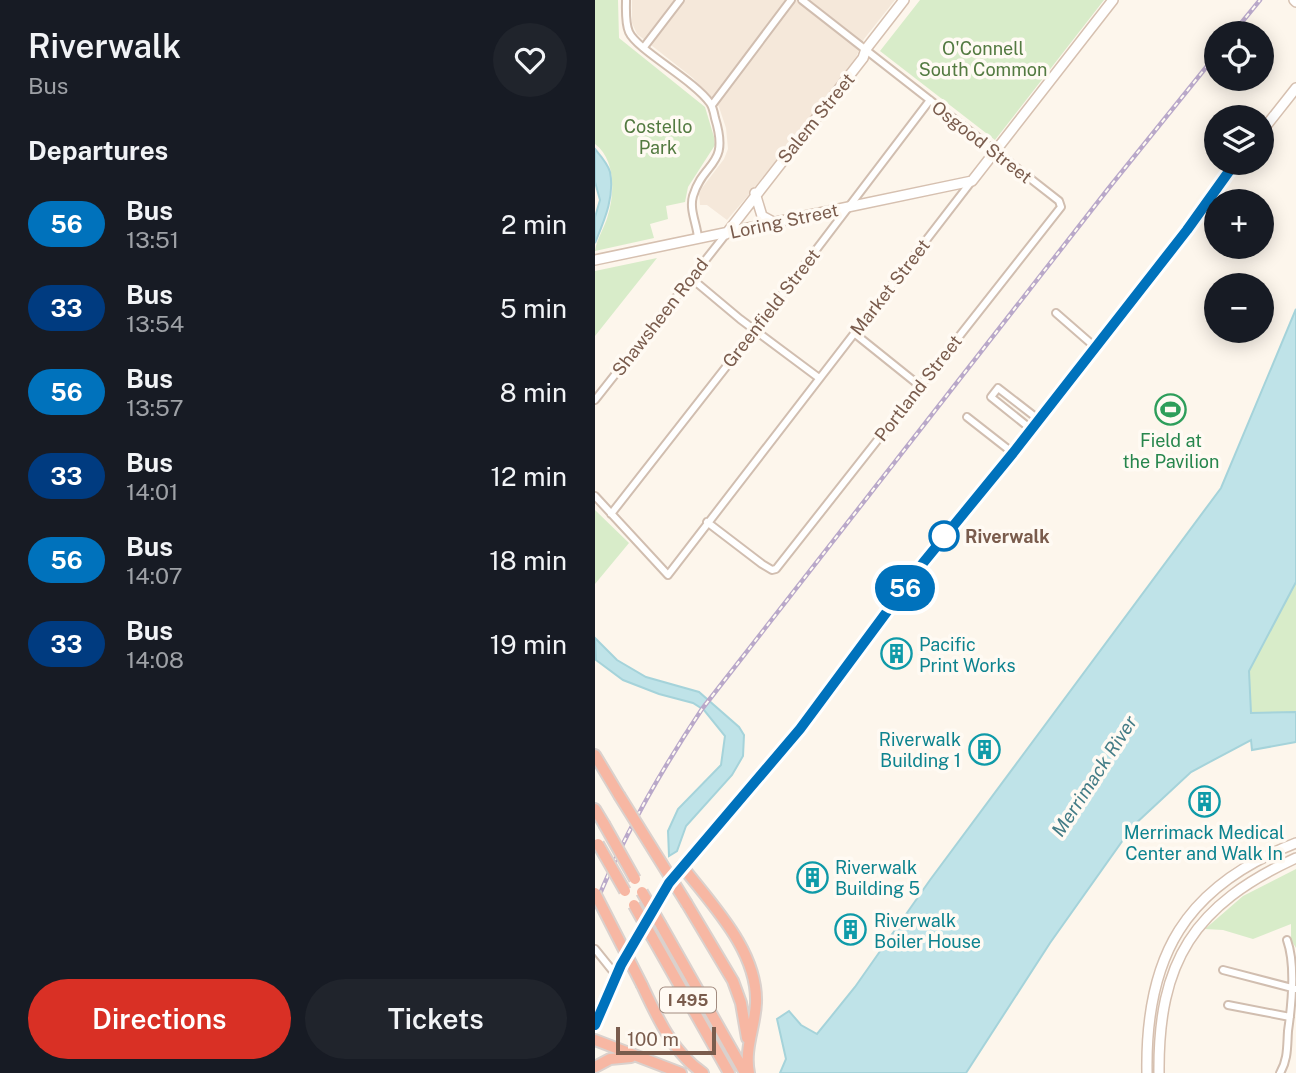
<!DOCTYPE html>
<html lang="en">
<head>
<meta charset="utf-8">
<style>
  :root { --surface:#171b24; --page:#20242c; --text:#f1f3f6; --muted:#9ea1a6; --accent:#d93025 }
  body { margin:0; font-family:"Public Sans",sans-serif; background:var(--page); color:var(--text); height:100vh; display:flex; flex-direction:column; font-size:26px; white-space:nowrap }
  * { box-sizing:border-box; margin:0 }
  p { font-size:23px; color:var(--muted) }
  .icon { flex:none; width:38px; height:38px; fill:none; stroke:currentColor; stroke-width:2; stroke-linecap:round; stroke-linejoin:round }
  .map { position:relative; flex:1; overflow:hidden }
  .panel { display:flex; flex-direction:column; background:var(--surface); width:595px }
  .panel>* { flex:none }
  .badge { padding:0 14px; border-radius:23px; font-size:24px; line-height:46px }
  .buttons { position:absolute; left:609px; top:21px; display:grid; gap:14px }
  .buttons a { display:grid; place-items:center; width:70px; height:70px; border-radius:50%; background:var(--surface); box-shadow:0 4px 18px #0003; font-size:35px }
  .scale { position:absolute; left:21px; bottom:18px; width:100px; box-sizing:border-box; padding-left:7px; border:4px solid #7a5c4d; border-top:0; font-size:19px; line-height:24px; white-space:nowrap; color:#7a5c4d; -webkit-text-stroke:5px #fffaf3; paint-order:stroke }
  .map>.badge { position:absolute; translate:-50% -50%; box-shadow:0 0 0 4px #fff }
  h2 { padding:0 28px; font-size:26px; line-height:63px }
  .round { display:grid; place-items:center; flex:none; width:74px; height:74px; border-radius:37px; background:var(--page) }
  .head { display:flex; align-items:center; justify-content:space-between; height:119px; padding:0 28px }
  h1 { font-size:33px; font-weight:600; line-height:52px }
  .primary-button { display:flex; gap:14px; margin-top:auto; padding:14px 28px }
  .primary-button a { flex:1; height:80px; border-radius:42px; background:var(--accent); color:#fff; font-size:28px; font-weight:600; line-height:80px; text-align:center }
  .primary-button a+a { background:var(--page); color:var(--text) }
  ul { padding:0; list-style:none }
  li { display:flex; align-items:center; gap:21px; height:84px; padding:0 28px }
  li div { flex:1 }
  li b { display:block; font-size:26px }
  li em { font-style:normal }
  li .badge { min-width:77px; font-weight:700; text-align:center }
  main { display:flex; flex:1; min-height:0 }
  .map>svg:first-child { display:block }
</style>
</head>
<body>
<main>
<section class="panel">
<div class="head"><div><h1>Riverwalk</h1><p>Bus</p></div><a class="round"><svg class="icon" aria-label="heart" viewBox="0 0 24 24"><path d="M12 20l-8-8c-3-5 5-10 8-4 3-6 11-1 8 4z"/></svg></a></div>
<h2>Departures</h2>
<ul>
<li><span class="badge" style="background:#0072bc;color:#fff">56</span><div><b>Bus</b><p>13:51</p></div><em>2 min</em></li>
<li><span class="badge" style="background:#003b80;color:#fff">33</span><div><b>Bus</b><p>13:54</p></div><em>5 min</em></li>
<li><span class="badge" style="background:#0072bc;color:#fff">56</span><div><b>Bus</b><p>13:57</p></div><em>8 min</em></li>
<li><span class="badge" style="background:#003b80;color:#fff">33</span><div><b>Bus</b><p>14:01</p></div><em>12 min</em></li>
<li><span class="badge" style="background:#0072bc;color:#fff">56</span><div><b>Bus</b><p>14:07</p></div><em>18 min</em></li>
<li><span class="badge" style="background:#003b80;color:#fff">33</span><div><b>Bus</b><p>14:08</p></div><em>19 min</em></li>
</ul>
<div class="primary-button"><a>Directions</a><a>Tickets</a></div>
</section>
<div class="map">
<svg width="701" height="1073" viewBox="0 0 701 1073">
  <rect width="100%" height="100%" fill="#fdf6ec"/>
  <path fill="#f5e8da" d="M 37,0 L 300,0 L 269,39 L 261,57 L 157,191 L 132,220 L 112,205 L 105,205 L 104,194 L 107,188 L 129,159 L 133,149 L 131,128 L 124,107 L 98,78 L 42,34 L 37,23 Z"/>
  <path fill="#d8ecc9" d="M 0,0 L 23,0 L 24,38 L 110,107 L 119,137 L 120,145 L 93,187 L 90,202 L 71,206 L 73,219 L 55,224 L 59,238 L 0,251 C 2,238 10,227 13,215 C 20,192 20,159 0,144 Z
    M 325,0 L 509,0 L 400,140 L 285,51 Z
    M 62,258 L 0,336 L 0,271 Z
    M 0,510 L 34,543 L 0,584 Z
    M 701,582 L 701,712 L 656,714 L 654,671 Z
    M 701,869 L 701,948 L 696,940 L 696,924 L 658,939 L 628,930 L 610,929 L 648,896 Z"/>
  <path fill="#bfe3e8" stroke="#a5d3da" stroke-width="2" d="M 0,149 C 5,155 13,164 15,172 C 20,197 9,221 0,243 L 0,217 L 5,200 L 0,182 Z
    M 701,309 L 701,582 L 654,671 L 656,713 L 701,712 L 701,742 L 657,750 L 656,740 L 596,772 L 538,826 L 455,943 L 371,1073 L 185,1073 L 191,1059 L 182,1019 L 194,1011 L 206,1025 L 222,1034 L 260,987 L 335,880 L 626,488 Z
    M 0,638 L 22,660 L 51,677 L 104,692 L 144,727 L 149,735 L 148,756 L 137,775 L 91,826 L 82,851 L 74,856 L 73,831 L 83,809 L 126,765 L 130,736 L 109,710 L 98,703 L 64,694 L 28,680 L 1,660 Z"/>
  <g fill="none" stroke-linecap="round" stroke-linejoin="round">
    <defs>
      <path id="street" d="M 31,0 C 31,10 30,23 34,32 C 42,50 99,80 115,103 C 118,107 119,113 120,118 C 135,167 109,160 98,196 C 94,210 102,224 103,238
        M 49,47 L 85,0
        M 117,105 L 196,0
        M 96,278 L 145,319 L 224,378
        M 461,313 L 500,347
        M 259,333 L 325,386
        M 0,400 L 131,234
        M 372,417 L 418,453
        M 436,429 L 396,397 L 403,388 L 443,419
        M 0,496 L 73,575 L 376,182
        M 16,514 L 170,317 L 335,100
        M 112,522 L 167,564 L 177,570 L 181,569 L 466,207 L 464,201 L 207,0
        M 0,949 L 21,975
        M 628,970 L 701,989
        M 633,1005 L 695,1017
        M 685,1073 C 693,1060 692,1046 693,1031 C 697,1003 701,965 692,940"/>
      <path id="secondary" d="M 699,0 L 701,2
        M 667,131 L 701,88
        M 160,193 L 167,216 L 180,223
        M 131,234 L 268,58 L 271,49 L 309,0
        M 0,260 L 377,181 L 518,0
        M 87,866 L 203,732 L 332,557 L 418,453 L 592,230 L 640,163
        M 552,1073 C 550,956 590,886 701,843
        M 564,1073 C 563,961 599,905 701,858"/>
      <path id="highway" d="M 0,755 L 24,795
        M 0,809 L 9,824
        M 92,904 L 138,981 L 146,1003 L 152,1038
        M 66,925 L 150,1073
        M 57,937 L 134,1073
        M 47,985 C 62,1017 78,1053 108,1073
        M 0,1024 C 22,968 52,915 87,866 C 117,905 163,951 161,1003 C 160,1027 149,1049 154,1073
        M 0,1040 L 86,1073
        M 0,1067 L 15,1059 L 36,1057"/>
    </defs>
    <use href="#street" stroke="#d1beb0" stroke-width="10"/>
    <use href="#secondary" stroke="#d6c0b0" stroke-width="12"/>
    <use href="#highway" stroke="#dad1cd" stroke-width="14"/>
    <use href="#street" stroke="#fff" stroke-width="6"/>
    <use href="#secondary" stroke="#fff" stroke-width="9"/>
    <use href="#highway" stroke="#f7b7a3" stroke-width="10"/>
    <defs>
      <path id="rail" d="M 638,33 L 665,0
        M 0,906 C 28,836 65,772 107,709 L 513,189 L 621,55"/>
    </defs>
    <use href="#rail" stroke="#b9a8c9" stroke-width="4.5"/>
    <use href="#rail" stroke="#fffaf3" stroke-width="2" stroke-dasharray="5" stroke-linecap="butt"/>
    <defs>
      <path id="highway-bridge" d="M 24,795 L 92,904
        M 9,824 L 40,879
        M 3,844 L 30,891
        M 47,892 L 66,925
        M 0,893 L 47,985
        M 39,905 L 57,937"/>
    </defs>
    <use href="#highway-bridge" stroke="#dad1cd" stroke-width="14" stroke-linecap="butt"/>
    <use href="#highway-bridge" stroke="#f7b7a3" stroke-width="10"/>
  </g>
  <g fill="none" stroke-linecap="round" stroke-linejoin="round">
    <defs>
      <path id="line" d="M 0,1025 L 26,965 L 74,883 L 205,729 L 328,563 L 418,453 L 592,230 L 640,163"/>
    </defs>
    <use href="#line" stroke="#fff" stroke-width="16"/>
    <use href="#line" stroke="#0072bc" stroke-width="10"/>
  </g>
  <defs>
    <symbol id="stadium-ring" viewBox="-11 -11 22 22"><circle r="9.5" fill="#fffaf3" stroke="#2e9e5b" stroke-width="1.5"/><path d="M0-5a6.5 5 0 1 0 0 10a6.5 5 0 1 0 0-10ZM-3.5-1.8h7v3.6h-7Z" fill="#2e9e5b"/></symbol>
    <symbol id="building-ring" viewBox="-11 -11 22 22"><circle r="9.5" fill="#fffaf3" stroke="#0f9aa8" stroke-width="1.5"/><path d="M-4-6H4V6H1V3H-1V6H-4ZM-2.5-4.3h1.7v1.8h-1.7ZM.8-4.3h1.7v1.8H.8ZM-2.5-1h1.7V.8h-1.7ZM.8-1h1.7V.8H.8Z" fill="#0f9aa8"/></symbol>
  </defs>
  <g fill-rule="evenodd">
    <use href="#stadium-ring" x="558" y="392" width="35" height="35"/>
    <use href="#building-ring" x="284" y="636" width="35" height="35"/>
    <use href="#building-ring" x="372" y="732" width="35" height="35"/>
    <use href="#building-ring" x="592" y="784" width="35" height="35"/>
    <use href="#building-ring" x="200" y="860" width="35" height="35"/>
    <use href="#building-ring" x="238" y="912" width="35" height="35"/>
  </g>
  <circle fill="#fff" stroke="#0072bc" stroke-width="3.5" cx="349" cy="536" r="14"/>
  <g text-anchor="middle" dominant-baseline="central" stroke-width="7" stroke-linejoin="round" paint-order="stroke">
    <rect fill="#fffaf3" stroke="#a28b7f" stroke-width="2" x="65" y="987.5" width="56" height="25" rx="5"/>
    <g font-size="16" font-weight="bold" fill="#7a5c4d">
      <text x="93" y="1000">I 495</text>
    </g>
    <g font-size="18" fill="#537a41" stroke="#fffaf3">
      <text x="388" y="48">O'Connell<tspan x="388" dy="21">South Common</tspan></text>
      <text x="63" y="126">Costello<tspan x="63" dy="21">Park</tspan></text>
    </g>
    <g font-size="18" fill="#7a5c4d" stroke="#fffaf3">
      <text transform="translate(221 118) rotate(-51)">Salem Street</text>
      <text transform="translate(387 142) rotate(38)">Osgood Street</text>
      <text transform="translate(189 221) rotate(-12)">Loring Street</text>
      <text transform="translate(295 287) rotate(-52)">Market Street</text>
      <text transform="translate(176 308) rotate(-52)">Greenfield Street</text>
      <text transform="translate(65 317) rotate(-52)">Shawsheen Road</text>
      <text transform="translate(323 388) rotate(-52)">Portland Street</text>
    </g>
    <g font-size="18" fill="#27864d" stroke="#fffaf3">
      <text x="576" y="440">Field at<tspan x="576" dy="21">the Pavilion</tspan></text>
    </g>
    <g font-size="18" font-weight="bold" fill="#7a5c4d" stroke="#fffaf3" text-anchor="start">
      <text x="370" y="536">Riverwalk</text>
    </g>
    <g font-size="18" fill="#0d838f" stroke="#fffaf3" text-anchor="start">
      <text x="324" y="644">Pacific<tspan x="324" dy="21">Print Works</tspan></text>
      <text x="366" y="739" text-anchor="end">Riverwalk<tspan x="366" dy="21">Building 1</tspan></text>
      <text x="609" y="832" text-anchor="middle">Merrimack Medical<tspan x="609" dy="21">Center and Walk In</tspan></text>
      <text x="240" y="867">Riverwalk<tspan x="240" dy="21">Building 5</tspan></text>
      <text x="279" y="920">Riverwalk<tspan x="279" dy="21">Boiler House</tspan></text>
    </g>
    <g font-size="19" font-style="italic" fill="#437c86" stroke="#fffaf3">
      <text transform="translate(499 776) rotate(-57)">Merrimack River</text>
    </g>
  </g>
</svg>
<div class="buttons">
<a><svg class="icon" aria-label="locate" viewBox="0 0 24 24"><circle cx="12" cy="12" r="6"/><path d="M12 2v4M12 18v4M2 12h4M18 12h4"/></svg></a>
<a><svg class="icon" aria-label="layers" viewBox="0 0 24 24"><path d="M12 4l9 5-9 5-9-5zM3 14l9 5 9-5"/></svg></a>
<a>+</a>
<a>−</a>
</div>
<div class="scale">100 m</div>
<b class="badge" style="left:310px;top:588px;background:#0072bc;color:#fff">56</b>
</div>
</main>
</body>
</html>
